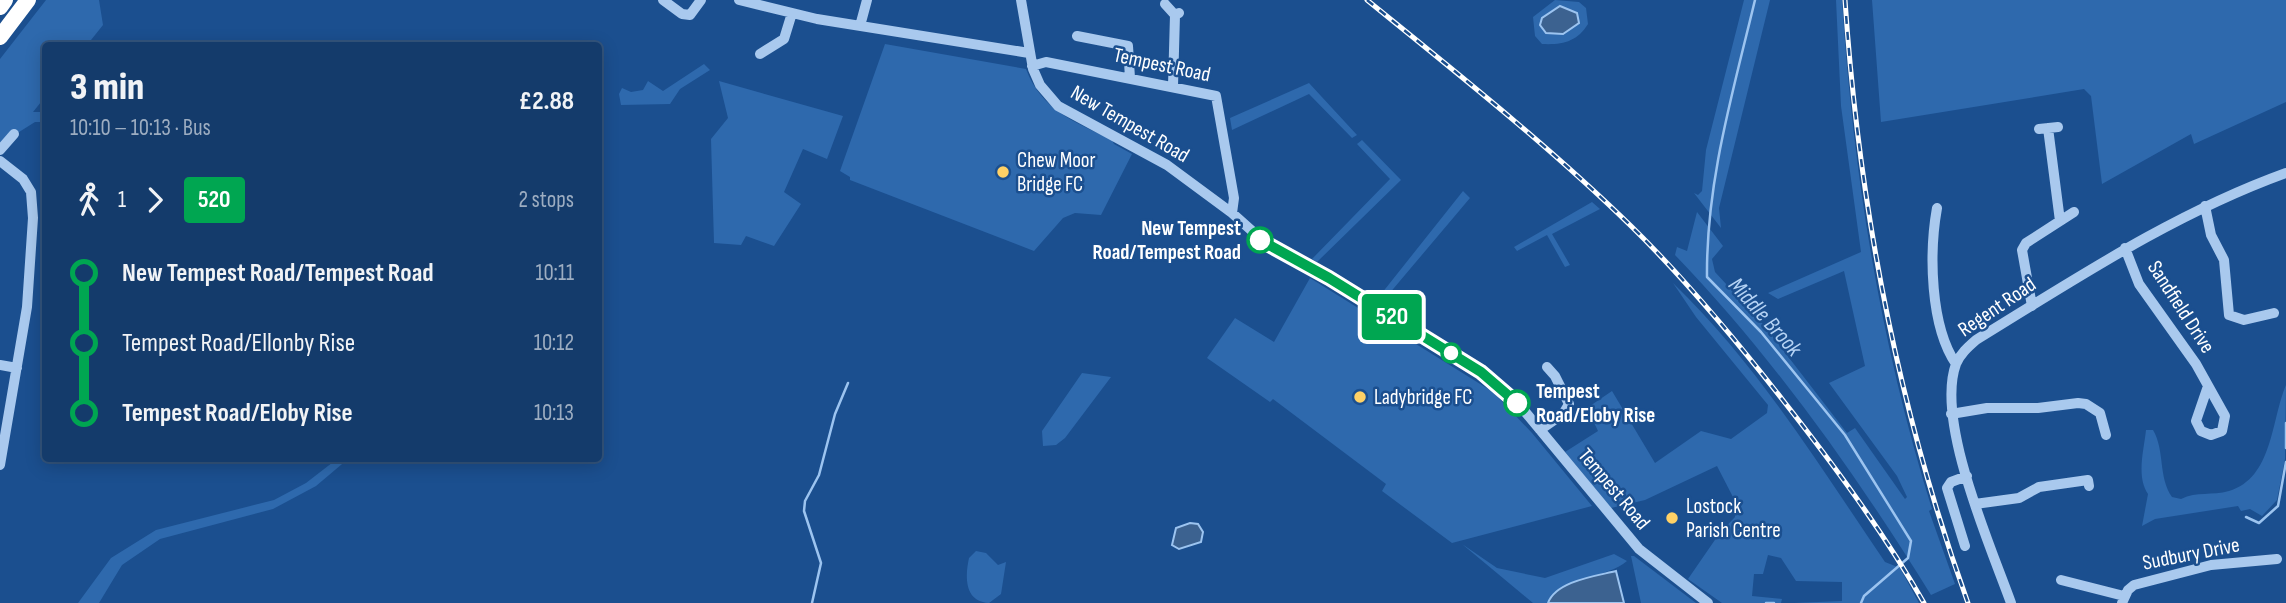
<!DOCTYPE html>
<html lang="en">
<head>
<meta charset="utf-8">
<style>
  :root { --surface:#143b6b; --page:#1d4271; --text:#f1f3f6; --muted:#9dadc1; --line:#33557e }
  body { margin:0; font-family:"Sofia Sans Condensed",sans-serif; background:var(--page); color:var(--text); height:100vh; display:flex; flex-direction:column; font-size:26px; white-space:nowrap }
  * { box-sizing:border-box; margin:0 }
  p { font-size:23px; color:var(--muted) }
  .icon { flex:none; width:38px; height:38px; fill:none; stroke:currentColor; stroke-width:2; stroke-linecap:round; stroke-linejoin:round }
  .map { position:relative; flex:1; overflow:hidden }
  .sheet { position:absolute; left:42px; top:42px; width:560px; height:420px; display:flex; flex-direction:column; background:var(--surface); border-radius:7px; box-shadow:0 4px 18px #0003,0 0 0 2px var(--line) }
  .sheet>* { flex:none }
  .badge { padding:0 14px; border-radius:5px; font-size:24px; line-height:46px }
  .map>.badge { position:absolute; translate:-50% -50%; box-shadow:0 0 0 4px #fff }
  .legs { display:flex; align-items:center; gap:10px; height:77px; padding:0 28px; font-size:23px }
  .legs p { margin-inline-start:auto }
  .headline { display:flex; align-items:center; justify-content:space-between; height:119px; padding:0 28px }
  h1 { font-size:38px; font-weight:800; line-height:52px }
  ul { padding:0 28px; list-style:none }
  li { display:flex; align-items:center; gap:24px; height:70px; font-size:26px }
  li i { display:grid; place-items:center; width:10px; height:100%; margin:0 9px; background:currentColor }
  li i::after { content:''; width:18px; height:18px; margin:-9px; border:5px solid; border-radius:50%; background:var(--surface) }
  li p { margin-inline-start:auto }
  li:first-child i { background:linear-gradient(#0000 50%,currentColor 0) }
  li:last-child i { background:linear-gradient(currentColor 50%,#0000 0) }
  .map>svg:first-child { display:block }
</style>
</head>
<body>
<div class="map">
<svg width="2286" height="603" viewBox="0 0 2286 603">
  <rect width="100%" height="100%" fill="#1b4f8f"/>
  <path fill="#2e69ad" d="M 46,0 L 99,0 L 103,25 L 87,45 L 46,46 L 45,97 L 33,112 L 45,112 L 45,122 L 35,122 L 0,144 L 0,59 Z
    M 1555,0 L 1579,2 L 1586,8 L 1588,24 C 1577,42 1562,45 1542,44 L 1535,36 L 1533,17 Z
    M 1744,0 L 1770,0 L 1719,208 L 1721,228 L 1694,193 L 1698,195 L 1702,191 L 1706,150 Z
    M 1836,0 L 1842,0 C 1853,173 1880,343 1932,509 L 1929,511 L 1955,584 L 1931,595 C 1856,474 1773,357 1675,255 L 1677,247 L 1687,251 L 1697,212 L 1723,246 L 1712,259 L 1715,272 L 1763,324 L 1847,433 L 1855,428 L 1905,499 L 1907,497 L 1897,476 L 1829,383 L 1865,366 L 1844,271 L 1778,299 L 1768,293 L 1861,252 L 1841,106 Z
    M 1872,0 L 2286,0 L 2286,102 L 2194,144 L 2191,134 L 2102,184 L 2091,96 L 2084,89 L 1881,122 Z
    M 885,44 L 1026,69 C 1041,110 1075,122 1112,140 L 1114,144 L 1132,154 L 1101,215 L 1075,213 L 1063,218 L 1034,251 L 850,180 L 850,177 L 840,171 Z
    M 704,64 L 710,70 L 680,89 L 670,104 L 621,105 L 619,94 L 622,88 L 631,92 L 643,90 L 648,81 L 663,91 Z
    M 719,81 L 843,116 L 827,159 L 803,149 L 784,192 L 801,204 L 774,246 L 746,236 L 741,245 L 714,243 L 711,139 L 728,118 Z
    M 1309,83 L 1357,135 L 1352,138 L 1309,94 L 1232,130 L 1230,118 Z
    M 1362,140 L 1401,180 L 1317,262 L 1312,259 L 1390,179 L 1357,144 Z
    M 1463,191 L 1470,198 L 1383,301 L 1378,298 Z
    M 1592,202 L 1600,209 L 1552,234 L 1570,265 L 1565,267 L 1547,235 L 1517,251 L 1514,247 Z
    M 1310,278 L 1493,392 L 1532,433 L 1592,506 L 1452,543 L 1382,491 L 1386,484 L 1273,399 L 1270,402 L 1207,358 L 1235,318 L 1274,342 Z
    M 1673,283 C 1758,365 1819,465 1885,562 L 1900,568 L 1919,603 L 1794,603 L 1842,601 L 1842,582 L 1796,581 L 1781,558 L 1768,555 L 1763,574 L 1754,574 L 1752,596 L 1782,599 L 1781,603 L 1722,603 L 1688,579 L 1719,534 L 1735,517 L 1734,499 L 1717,466 L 1645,500 L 1611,508 L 1565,452 L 1598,431 L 1587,408 L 1612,391 L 1655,463 L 1701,431 L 1731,439 L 1767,413 L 1768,405 L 1696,317 Z
    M 1082,373 L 1111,377 L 1065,438 L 1056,445 L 1043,446 L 1042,431 Z
    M 2286,385 L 2285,459 L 2277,500 L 2262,516 L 2250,509 L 2241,511 L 2238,506 L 2155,519 L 2142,526 L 2148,494 C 2136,476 2144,450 2146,430 L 2153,430 C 2165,450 2158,477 2172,497 L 2181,499 C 2197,491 2212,496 2229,491 C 2273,478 2271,420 2286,385 Z
    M 337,459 L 348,459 L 316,486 L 273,509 L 160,539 L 122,565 L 99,603 L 78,603 L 111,558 L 156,530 L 274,500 L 306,483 Z
    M 1462,544 L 1497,568 L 1545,578 L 1614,554 L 1627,561 C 1608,578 1556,579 1548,603 L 1533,603 Z
    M 976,551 L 986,553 L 998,565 L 1006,562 L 1001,594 L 989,603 C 964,602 965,576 969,558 Z
    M 1631,556 L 1634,556 L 1696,603 L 1641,603 Z"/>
  <path fill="#3c6290" stroke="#9cc4f0" stroke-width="2" d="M 1560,6 L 1577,13 L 1579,23 L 1563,34 L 1546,33 L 1540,25 L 1542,18 Z
    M 1190,523 L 1198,524 L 1203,532 L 1201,542 L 1179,549 L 1172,545 L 1176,528 Z
    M 1616,571 L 1624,603 L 1548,603 C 1556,581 1596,576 1616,571 Z"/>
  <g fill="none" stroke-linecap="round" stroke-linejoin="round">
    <path stroke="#9cc4f0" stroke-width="2.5" d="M 1755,0 C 1733,92 1706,182 1707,277 L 1761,332 L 1845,435 L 1911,541 L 1908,558 L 1864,596 L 1861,603
      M 2286,423 L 2286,448
      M 2246,517 L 2259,523 L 2278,506 L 2286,462
      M 812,603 L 821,563 L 804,511 L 805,501 L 819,475 L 835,414 L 848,383
      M 1766,603 L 1774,603"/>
    <path stroke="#a9c9ee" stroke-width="10" d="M 663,0 L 682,14 L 690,15 L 701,0
      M 739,0 L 817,19 L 1029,53
      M 1021,0 L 1033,69 L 1040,85 L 1058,106 L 1167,165 L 1232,213 L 1270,247 L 1329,278 L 1495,382 L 1522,408 L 1639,549 L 1708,603
      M 1165,4 L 1175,15 L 1179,13
      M 860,26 L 867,0
      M 1077,36 L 1128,46 L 1130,78
      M 760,54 L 784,39 L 792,13
      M 1032,66 L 1046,62 L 1216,96 L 1234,198 L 1232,213
      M 1173,86 L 1175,15
      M 2048,128 L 2060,221
      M 2039,129 L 2058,127
      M 0,150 L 14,134
      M 0,161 L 23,179 L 31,192 L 33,218 L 27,307 L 0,465
      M 2205,206 L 2211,235 L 2224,260 L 2229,315 L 2244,320 L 2274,313
      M 1937,208 C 1929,253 1930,326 1956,364
      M 2125,248 L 2139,284 L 2196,364 L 2225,416 L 2222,431 L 2211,435 L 2201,431 L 2196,421 L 2208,386
      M 2032,306 L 2022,250 L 2026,243 L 2074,212
      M 0,365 L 17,368
      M 1951,414 L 1987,408 L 2038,408 L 2078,403 L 2086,404 L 2100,413 L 2106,435
      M 1540,430 L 1563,414 L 1569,404 L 1555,376 L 1547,367
      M 1975,504 L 2019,498 L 2039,487 L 2088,480 L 2089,486
      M 1965,546 L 1947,488 L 1951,482 L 1967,476
      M 2061,580 L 2124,596
      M 2011,603 C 1991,547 1935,421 1956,364 C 1960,354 1968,347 1976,340 C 2077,278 2175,213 2286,173
      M 2122,603 L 2128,590 L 2134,585 L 2211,565 L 2277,559"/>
    <path stroke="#fff" stroke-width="16" d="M 0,7 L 5,0
      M 0,37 L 28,0"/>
    <defs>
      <path id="rail" d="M 1367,0 C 1457,73 1549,146 1632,227 C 1687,281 1735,339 1782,399 C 1833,464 1883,531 1924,603
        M 1845,0 C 1859,206 1898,409 1968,603"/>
    </defs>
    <use href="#rail" stroke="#fff" stroke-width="5"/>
    <use href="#rail" stroke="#1b4f8f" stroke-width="2.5" stroke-dasharray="8" stroke-linecap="butt"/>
  </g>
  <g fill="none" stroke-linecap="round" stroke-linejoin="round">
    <defs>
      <path id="line-1" d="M 1260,240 L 1329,278 L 1481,372 L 1517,403"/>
    </defs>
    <use href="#line-1" stroke="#fff" stroke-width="16"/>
    <use href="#line-1" stroke="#00a651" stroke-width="10"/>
  </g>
  <g fill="#ffd166" stroke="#1b4f8f" stroke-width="2.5">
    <circle cx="1003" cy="172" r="7"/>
    <circle cx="1360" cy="397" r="7"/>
    <circle cx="1672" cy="518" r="7"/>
  </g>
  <g fill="#fff" stroke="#00a651" stroke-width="3.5">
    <circle cx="1260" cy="240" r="12"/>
    <circle cx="1451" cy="353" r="9"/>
    <circle cx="1517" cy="403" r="12"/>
  </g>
  <g text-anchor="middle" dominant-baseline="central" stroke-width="5" stroke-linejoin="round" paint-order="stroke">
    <g font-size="21" fill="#fff" stroke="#1b4f8f">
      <text transform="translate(1162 65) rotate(12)">Tempest Road</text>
      <text transform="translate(1130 124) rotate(30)">New Tempest Road</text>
      <text transform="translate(1997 307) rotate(-34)">Regent Road</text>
      <text transform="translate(2181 307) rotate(57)">Sandfield Drive</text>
      <text transform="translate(1614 489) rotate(50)">Tempest Road</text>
      <text transform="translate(2191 554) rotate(-11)">Sudbury Drive</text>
    </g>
    <g font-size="21" fill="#fff" stroke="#1b4f8f" text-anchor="start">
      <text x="1017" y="160">Chew Moor<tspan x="1017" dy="24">Bridge FC</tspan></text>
      <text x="1374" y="397">Ladybridge FC</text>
      <text x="1686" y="506">Lostock<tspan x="1686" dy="24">Parish Centre</tspan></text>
    </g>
    <g font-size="21" font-weight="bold" fill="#fff" stroke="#1b4f8f" text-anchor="end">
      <text x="1241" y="228">New Tempest<tspan x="1241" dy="24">Road/Tempest Road</tspan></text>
      <text x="1536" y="391" text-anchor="start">Tempest<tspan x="1536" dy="24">Road/Eloby Rise</tspan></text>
    </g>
    <g font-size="23" font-style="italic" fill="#b5d3f5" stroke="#1b4f8f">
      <text transform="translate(1765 317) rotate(48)">Middle Brook</text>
    </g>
  </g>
</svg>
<b class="badge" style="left:1392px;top:317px;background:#00a651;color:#fff">520</b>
<section class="sheet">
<div class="headline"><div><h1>3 min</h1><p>10:10 – 10:13 · Bus</p></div><b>£2.88</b></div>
<div class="legs"><svg class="icon" aria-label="walk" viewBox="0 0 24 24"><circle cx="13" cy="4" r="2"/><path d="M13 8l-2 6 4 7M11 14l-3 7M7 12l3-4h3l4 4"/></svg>1<svg class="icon" aria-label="forward" viewBox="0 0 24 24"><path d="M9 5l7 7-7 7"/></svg><b class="badge" style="background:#00a651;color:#fff">520</b><p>2 stops</p></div>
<ul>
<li><i style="color:#00a651"></i><b>New Tempest Road/Tempest Road</b><p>10:11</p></li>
<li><i style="color:#00a651"></i><span>Tempest Road/Ellonby Rise</span><p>10:12</p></li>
<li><i style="color:#00a651"></i><b>Tempest Road/Eloby Rise</b><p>10:13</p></li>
</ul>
</section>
</div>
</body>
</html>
